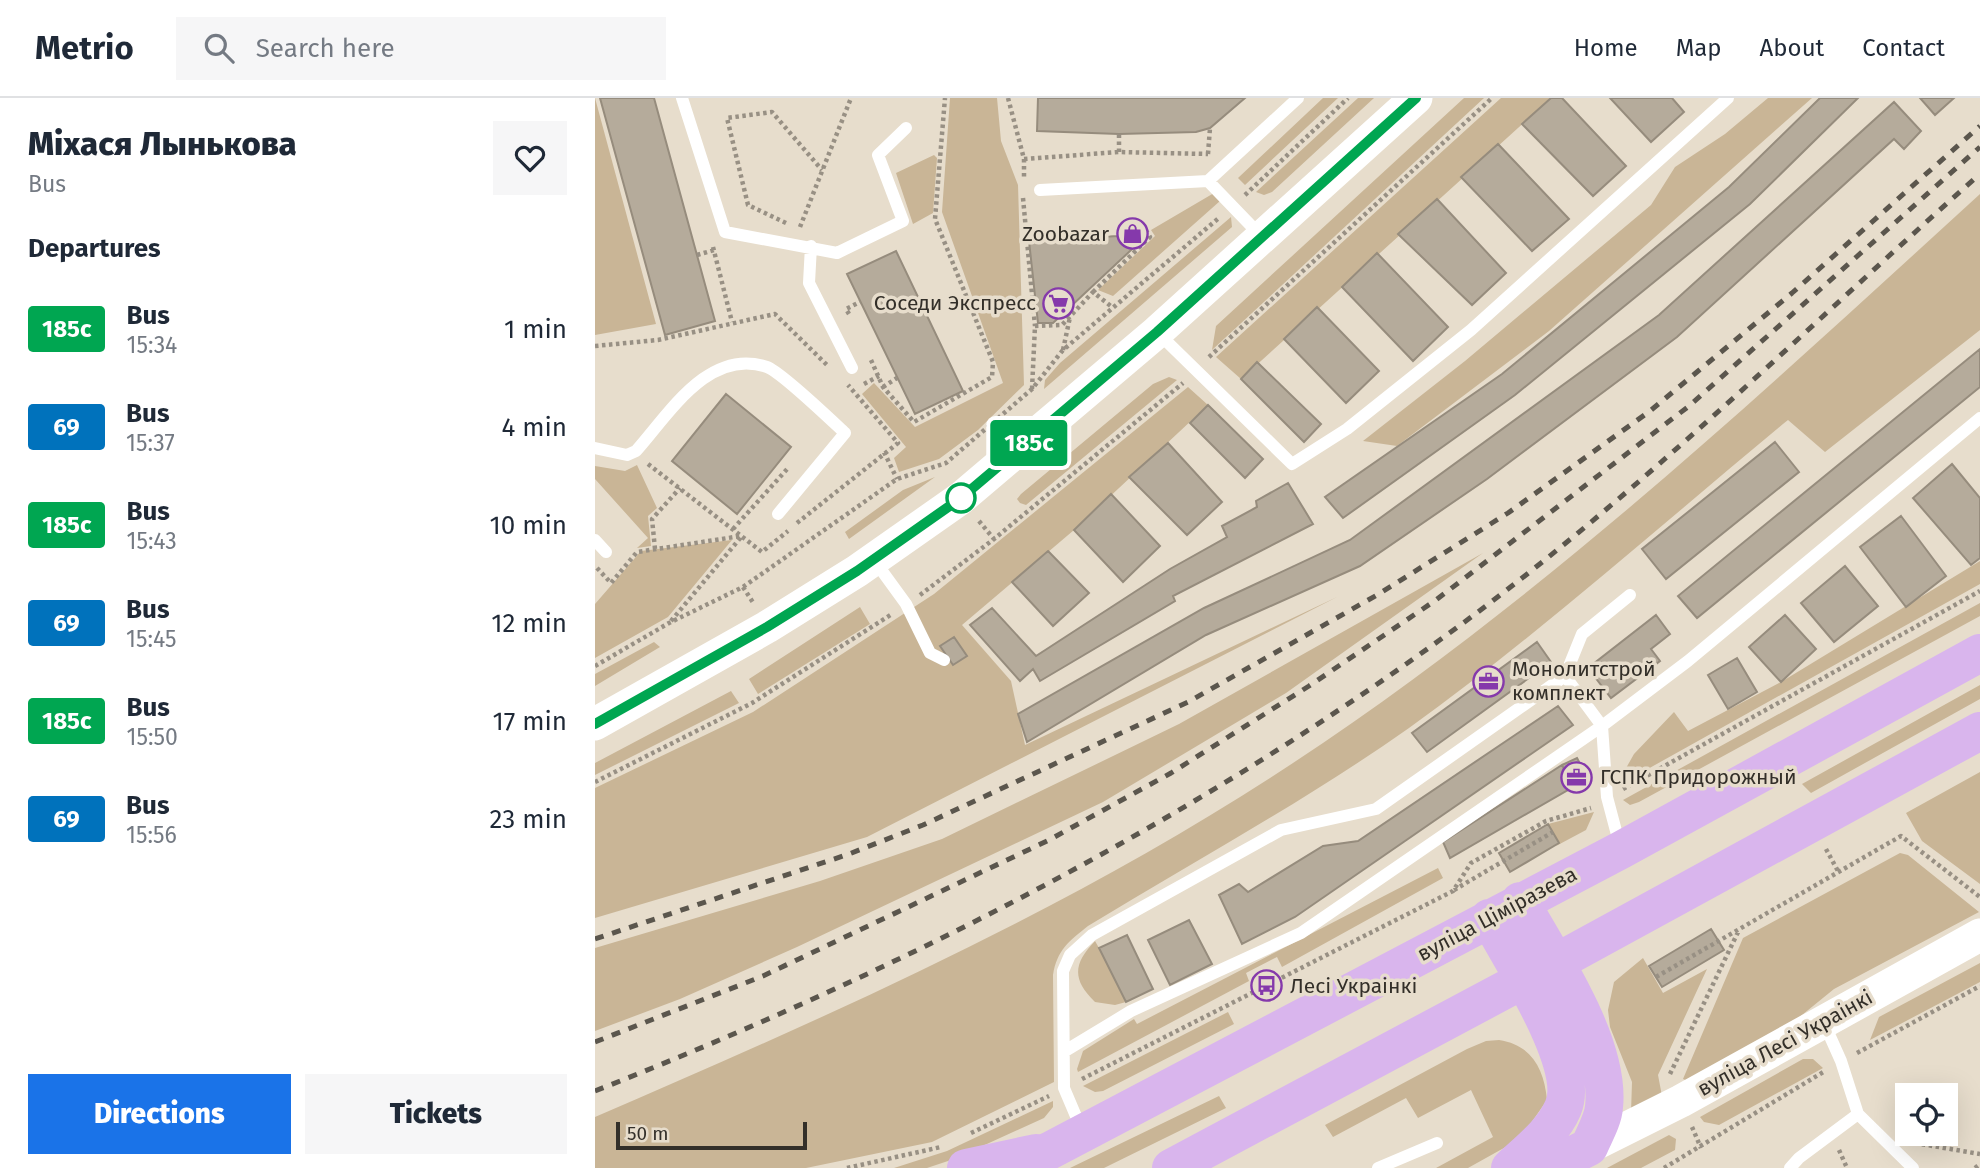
<!DOCTYPE html>
<html lang="en">
<head>
<meta charset="utf-8">
<style>
  :root { --surface:#fff; --page:#f6f6f7; --text:#1f2937; --muted:#747a83; --line:#e0e1e3; --accent:#1a73e8 }
  body { margin:0; font-family:"Fira Sans",sans-serif; background:var(--page); color:var(--text); height:100vh; display:flex; flex-direction:column; font-size:26px; white-space:nowrap }
  * { box-sizing:border-box; margin:0 }
  p { font-size:23px; color:var(--muted) }
  .icon { flex:none; width:38px; height:38px; fill:none; stroke:currentColor; stroke-width:2; stroke-linecap:round; stroke-linejoin:round }
  .map { position:relative; flex:1; overflow:hidden }
  .side { display:flex; flex-direction:column; background:var(--surface); width:595px }
  .side>* { flex:none }
  .badge { padding:0 14px; border-radius:5px; font-size:24px; line-height:46px }
  .tools { position:absolute; left:1300px; top:985px; display:grid; gap:14px }
  .tools a { display:grid; place-items:center; width:63px; height:63px; border-radius:0px; background:var(--surface); box-shadow:0 7px 28px #0002; font-size:35px }
  .scale { position:absolute; left:21px; bottom:18px; width:191px; box-sizing:border-box; padding-left:7px; border:4px solid #332f29; border-top:0; font-size:19px; line-height:24px; white-space:nowrap; color:#332f29; -webkit-text-stroke:5px #e7ddcc; paint-order:stroke }
  .map>.badge { position:absolute; translate:-50% -50%; box-shadow:0 0 0 4px #fff }
  h2 { padding:0 28px; font-size:26px; line-height:63px }
  .round { display:grid; place-items:center; flex:none; width:74px; height:74px; border-radius:0px; background:var(--page) }
  .headline { display:flex; align-items:center; justify-content:space-between; height:119px; padding:0 28px }
  h1 { font-size:33px; font-weight:800; line-height:52px }
  .primary-button { display:flex; gap:14px; margin-top:auto; padding:14px 28px }
  .primary-button a { flex:1; height:80px; border-radius:0px; background:var(--accent); color:#fff; font-size:28px; font-weight:800; line-height:80px; text-align:center }
  .primary-button a+a { background:var(--page); color:var(--text) }
  ul { padding:0; list-style:none }
  li { display:flex; align-items:center; gap:21px; height:98px; padding:0 28px }
  li div { flex:1 }
  li b { display:block; font-size:26px }
  li em { font-style:normal }
  li .badge { min-width:77px; font-weight:700; text-align:center }
  header { display:flex; align-items:center; gap:42px; box-sizing:border-box; height:98px; padding:0 35px; background:var(--surface); border-bottom:2px solid var(--line) }
  header strong { font-size:33px }
  nav { display:flex; gap:38px; margin-inline-start:auto; font-size:24px }
  .search { width:490px; height:63px; background:var(--page); display:flex; align-items:center; gap:18px; box-sizing:border-box; padding:0 24px; border-radius:0px; color:var(--muted); font-size:26px }
  main { display:flex; flex:1; min-height:0 }
  .map>svg:first-child { display:block }
</style>
</head>
<body>
<header>
<strong>Metrio</strong>
<div class="search"><svg class="icon" aria-label="search" viewBox="0 0 24 24"><circle cx="10" cy="10" r="6"/><path d="M15 15l6 6"/></svg>Search here</div>
<nav><a>Home</a><a>Map</a><a>About</a><a>Contact</a></nav>
</header>
<main>
<section class="side">
<div class="headline"><div><h1>Міхася Лынькова</h1><p>Bus</p></div><a class="round"><svg class="icon" aria-label="heart" viewBox="0 0 24 24"><path d="M12 20l-8-8c-3-5 5-10 8-4 3-6 11-1 8 4z"/></svg></a></div>
<h2>Departures</h2>
<ul>
<li><span class="badge" style="background:#00a651;color:#fff">185с</span><div><b>Bus</b><p>15:34</p></div><em>1 min</em></li>
<li><span class="badge" style="background:#0072bc;color:#fff">69</span><div><b>Bus</b><p>15:37</p></div><em>4 min</em></li>
<li><span class="badge" style="background:#00a651;color:#fff">185с</span><div><b>Bus</b><p>15:43</p></div><em>10 min</em></li>
<li><span class="badge" style="background:#0072bc;color:#fff">69</span><div><b>Bus</b><p>15:45</p></div><em>12 min</em></li>
<li><span class="badge" style="background:#00a651;color:#fff">185с</span><div><b>Bus</b><p>15:50</p></div><em>17 min</em></li>
<li><span class="badge" style="background:#0072bc;color:#fff">69</span><div><b>Bus</b><p>15:56</p></div><em>23 min</em></li>
</ul>
<div class="primary-button"><a>Directions</a><a>Tickets</a></div>
</section>
<div class="map">
<svg width="1385" height="1070" viewBox="0 0 1385 1070">
  <rect width="100%" height="100%" fill="#e7ddcc"/>
  <path fill="#c9b596" d="M 0,0 L 61,226 L 0,237 Z
    M 355,0 L 402,0 L 406,43 L 423,87 L 429,287 L 383,332 L 344,361 L 304,374 L 299,360 L 311,349 L 267,296 L 279,285 L 320,329 L 408,285 L 347,114 Z
    M 728,0 L 743,0 L 650,87 L 643,80 Z
    M 763,0 L 779,0 L 677,94 L 669,97 L 661,94 Z
    M 869,0 L 889,0 L 617,252 L 621,228 Z
    M 906,0 L 956,0 L 646,281 L 621,259 Z
    M 1173,0 L 1217,0 L 954,233 L 802,348 L 768,343 L 870,263 L 1056,107 L 1080,69 L 1130,36 Z
    M 339,57 L 342,60 L 338,115 L 318,126 L 301,75 Z
    M 619,95 L 625,103 L 518,198 L 503,192 L 560,138 L 556,132 Z
    M 1385,96 L 1385,232 L 1230,354 L 1193,322 C 1068,425 946,535 814,630 C 712,702 600,763 493,828 C 474,843 462,852 458,877 L 459,984 L 337,1044 L 211,1070 L 0,1070 L 0,1019 C 239,916 480,809 698,665 C 947,501 1166,296 1385,96 Z
    M 636,119 L 637,129 L 449,291 L 450,282 L 465,265 Z
    M 574,279 L 582,282 L 431,407 L 425,405 L 422,401 L 426,396 L 558,286 Z
    M 593,289 L 613,307 L 479,432 L 367,527 L 416,583 L 430,647 L 742,499 L 272,739 L 0,820 L 0,690 L 158,614 L 339,496 Z
    M 42,367 L 62,410 L 53,418 L 56,448 L 42,450 L 53,440 L 0,381 L 0,368 L 30,373 Z
    M 340,379 L 254,441 L 250,434 L 308,392 Z
    M 137,442 L 73,519 L 0,560 L 0,506 L 46,453 Z
    M 888,455 L 691,595 L 508,704 L 202,849 L 85,901 L 0,933 L 0,850 L 225,783 L 347,741 L 584,626 Z
    M 1385,463 L 1385,486 L 1033,682 L 1026,679 L 1039,656 L 1079,614 L 1093,633 L 1186,584 Z
    M 1385,505 L 1385,518 L 1044,704 L 1035,707 L 1028,702 Z
    M 265,509 L 275,526 L 163,596 L 154,581 Z
    M 59,544 L 65,549 L 0,588 L 0,576 Z
    M 1385,587 L 1385,601 L 1216,695 L 1207,686 Z
    M 136,593 L 144,605 L 0,677 L 0,665 Z
    M 1385,674 L 1385,786 L 1327,743 L 1311,715 Z
    M 999,714 L 991,732 L 961,748 L 964,745 L 953,726 Z
    M 1305,755 L 1313,757 L 1384,814 L 1239,891 L 1191,930 L 1096,984 L 1088,981 L 1148,840 Z
    M 843,770 L 848,780 L 687,869 L 682,859 L 651,875 L 654,883 L 483,974 L 482,971 L 488,953 L 539,921 L 542,926 Z
    M 500,843 L 504,850 L 531,904 L 520,907 L 500,904 C 476,881 479,865 500,843 Z
    M 1048,860 L 1068,895 L 1112,871 L 1063,977 L 1067,998 L 1036,1015 L 1037,984 L 1015,929 L 1013,912 L 1019,884 Z
    M 1385,865 L 1385,884 L 1275,942 L 1284,919 Z
    M 633,914 L 639,926 L 508,993 L 500,994 L 488,988 Z
    M 904,942 C 937,947 949,971 952,1002 L 925,1041 L 873,1070 L 841,1070 L 898,1039 L 876,992 L 823,1020 L 811,1000 L 738,1039 L 730,1027 L 872,951 L 891,943 Z
    M 1208,961 L 1218,961 L 1228,970 L 1124,1027 L 1109,1024 L 1105,1019 Z
    M 624,998 L 631,1010 L 509,1070 L 475,1070 Z
    M 458,1003 L 458,1009 L 449,1020 L 359,1061 L 332,1070 L 299,1070 L 352,1053 Z
    M 1074,1037 L 1081,1041 L 1080,1052 L 1046,1070 L 1012,1070 Z"/>
  <path fill="#b5ab9b" stroke="#968c7d" stroke-width="2" d="M 5,0 L 59,0 L 120,223 L 70,237 Z
    M 443,0 L 650,0 L 615,30 L 601,34 L 524,36 L 442,33 Z
    M 956,0 L 967,0 L 1031,68 L 998,98 L 927,26 Z
    M 1015,0 L 1077,0 L 1089,14 L 1056,44 Z
    M 1225,0 L 1263,0 L 1155,106 L 920,297 L 748,420 L 730,399 L 907,276 L 1134,89 Z
    M 1325,0 L 1359,0 L 1340,17 Z
    M 1299,4 L 1326,33 L 1309,51 L 1299,41 L 1082,239 L 892,381 L 765,468 L 611,537 L 432,644 L 423,616 L 609,510 L 755,442 L 1064,217 Z
    M 903,46 L 974,121 L 937,153 L 866,79 Z
    M 842,101 L 911,175 L 877,207 L 803,136 Z
    M 537,126 L 550,139 L 458,225 L 443,225 L 434,143 L 523,138 Z
    M 301,153 L 368,293 L 320,316 L 252,176 Z
    M 782,155 L 853,229 L 818,263 L 747,189 Z
    M 722,209 L 784,273 L 751,305 L 689,241 Z
    M 1385,251 L 1385,289 L 1102,520 L 1083,498 Z
    M 662,264 L 726,326 L 709,344 L 646,281 Z
    M 131,296 L 196,349 L 142,416 L 77,363 Z
    M 613,307 L 668,361 L 650,380 L 595,325 Z
    M 1180,344 L 1204,374 L 1071,481 L 1047,451 Z
    M 573,345 L 627,404 L 592,437 L 534,379 Z
    M 1357,366 L 1385,400 L 1385,460 L 1376,467 L 1318,400 Z
    M 693,385 L 718,426 L 578,498 L 580,503 L 445,583 L 438,571 L 425,583 L 375,527 L 397,510 L 441,558 L 575,471 L 632,439 L 627,428 L 662,409 L 661,403 Z
    M 516,396 L 565,448 L 528,484 L 479,432 Z
    M 1306,418 L 1351,478 L 1311,509 L 1265,449 Z
    M 453,453 L 494,495 L 458,528 L 417,484 Z
    M 1250,468 L 1283,508 L 1239,544 L 1206,505 Z
    M 1061,517 L 1075,536 L 1056,551 L 1065,563 L 1016,600 L 993,570 Z
    M 1190,517 L 1221,551 L 1186,584 L 1154,549 Z
    M 359,539 L 372,558 L 358,567 L 345,548 Z
    M 942,544 L 956,564 L 832,654 L 817,635 Z
    M 1142,560 L 1162,594 L 1133,611 L 1113,577 Z
    M 963,608 L 978,627 L 700,819 L 647,846 L 624,797 L 644,786 L 653,794 L 728,748 L 763,743 Z
    M 982,660 L 993,681 L 978,689 L 967,667 Z
    M 967,667 L 978,689 L 855,760 L 848,744 Z
    M 953,726 L 964,745 L 915,774 L 904,755 Z
    M 594,822 L 617,866 L 575,887 L 553,842 Z
    M 1116,831 L 1129,852 L 1067,889 L 1054,868 Z
    M 532,837 L 558,891 L 531,904 L 504,850 Z"/>
  <g fill="none" stroke-linecap="round" stroke-linejoin="round">
    <path stroke="#989084" stroke-width="4.5" stroke-dasharray="3.5 3.5" stroke-linecap="butt" d="M 413,0 L 429,61 L 429,81
      M 524,54 L 524,36
      M 613,56 L 615,30
      M 429,61 L 524,54 L 613,56
      M 650,97 L 753,0
      M 428,100 L 440,228
      M 191,125 L 153,107 L 132,20 L 177,14 L 227,72
      M 205,129 L 256,0
      M 118,149 L 137,224
      M 102,157 L 119,152
      M 498,194 L 555,139 L 548,128 L 545,132
      M 254,216 L 251,211 L 265,204
      M 0,248 L 63,242 L 180,216 L 234,269
      M 468,252 L 475,219 L 471,214
      M 614,259 L 897,0
      M 276,262 L 288,289 L 319,324 L 397,279 L 398,264 L 340,121 L 350,0
      M 269,286 L 284,278
      M 288,289 L 302,280
      M 437,291 L 440,228 L 467,227 L 498,194 L 517,209
      M 289,354 L 302,381
      M 53,366 L 167,454 L 193,433
      M 384,423 L 399,441
      M 202,425 L 303,345 L 253,287
      M 138,431 L 194,369
      M 60,451 L 57,421 L 85,390
      M 2,470 L 16,485 L 42,454 L 146,438
      M 148,489 L 159,506
      M 325,497 L 399,441 L 588,285
      M 76,523 L 147,438
      M 0,568 L 74,525 L 148,489 L 302,381 L 351,365 L 437,291 L 468,252 L 625,119
      M 0,684 L 157,605 L 297,516
      M 1028,691 L 1385,493
      M 1231,751 L 1244,775
      M 859,792 L 958,734
      M 1061,879 L 1306,738 L 1385,799
      M 1262,955 L 1385,888
      M 1075,976 L 1144,832
      M 487,981 L 858,793 L 876,765 L 951,723 L 996,710
      M 1097,1029 L 1106,1050
      M 376,1035 L 454,998
      M 1320,1045 L 1385,1056
      M 1244,1052 L 1252,1070
      M 252,1070 L 346,1049
      M 1069,1070 L 1230,973
      M 1380,1070 L 1385,1066"/>
    <path stroke="#fff" stroke-width="12" d="M 87,0 L 130,134 L 242,155 L 308,123 L 283,57 L 311,30
      M 613,83 L 666,138
      M 445,92 L 613,83 L 703,0
      M 216,148 L 214,185 L 257,270
      M 562,234 L 697,366 L 752,331 L 876,232 L 1133,0
      M 0,350 L 32,357 L 41,353 C 74,316 114,249 172,269 C 186,274 236,322 250,335 L 183,416
      M 0,442 L 11,454
      M 279,462 L 311,506 L 335,555 L 349,562
      M 1025,748 L 1012,699 L 1007,628 L 1093,563 L 1385,320
      M 1229,925 L 1246,963 L 1263,1016 L 1318,1070
      M 470,953 L 536,913 L 706,835 L 1007,628 L 970,578
      M 486,1030 L 469,990 L 468,873 L 475,857 L 497,837 L 686,732 L 781,711 L 970,578 L 987,536 L 1035,497
      M 783,1070 L 842,1045
      M 1195,1070 L 1204,1060 L 1263,1016"/>
    <path stroke="#fff" stroke-width="33" d="M 0,626 L 172,529 L 262,473 L 366,400 L 562,234 L 821,0
      M 994,1049 L 1086,1003 L 1385,837"/>
    <path stroke="#d9b5ed" stroke-width="38" d="M 925,803 C 956,858 1016,946 1009,1009 C 1008,1022 999,1037 994,1049 L 952,1070
      M 894,820 C 916,862 987,967 968,1010 C 958,1034 933,1053 915,1070
      M 371,1070 L 441,1055
      M 416,1070 L 456,1052 L 1026,752 L 1385,555
      M 576,1070 L 960,865 L 1385,633"/>
    <path stroke="#5b564d" stroke-width="5" stroke-dasharray="9 9" stroke-linecap="butt" d="M 0,841 L 254,756 L 328,727 L 593,604 L 782,497 L 913,415 L 1055,313 L 1197,195 L 1385,28
      M 0,944 L 168,878 L 454,742 L 576,675 L 714,588 L 841,502 L 1094,308 L 1385,49
      M 0,993 C 307,872 597,724 864,528 C 1049,392 1213,228 1385,76"/>
  </g>
  <g fill="none" stroke-linecap="round" stroke-linejoin="round">
    <defs>
      <path id="line" d="M 0,626 L 172,529 L 262,473 L 366,400 L 562,234 L 821,0"/>
    </defs>
    <use href="#line" stroke="#fff" stroke-width="16"/>
    <use href="#line" stroke="#00a651" stroke-width="10"/>
  </g>
  <defs>
    <symbol id="shop-ring" viewBox="-11 -11 22 22"><circle r="9.5" fill="#e7ddcc" stroke="#8539ab" stroke-width="1.5"/><path d="M-5-2.5h2.3a2.7 3.5 0 0 1 5.4 0H5L5.5 6h-11ZM-1.5-2.5h3a1.5 2.3 0 0 0-3 0Z" fill="#8539ab"/></symbol>
    <symbol id="supermarket-ring" viewBox="-11 -11 22 22"><circle r="9.5" fill="#e7ddcc" stroke="#8539ab" stroke-width="1.5"/><path d="M-6-5.5h2.5l.6 2H6L4.5 2H-2.5L-4.4-4H-6ZM-1.5 3.2a1.3 1.3 0 1 0 .1 0ZM3 3.2a1.3 1.3 0 1 0 .1 0Z" fill="#8539ab"/></symbol>
    <symbol id="office-ring" viewBox="-11 -11 22 22"><circle r="9.5" fill="#e7ddcc" stroke="#8539ab" stroke-width="1.5"/><path d="M-6-3h4V-5.5h4V-3h4V5H-6ZM-1-4.5V-3h2v-1.5ZM-6 0V1H6V0Z" fill="#8539ab"/></symbol>
    <symbol id="bus-ring" viewBox="-11 -11 22 22"><circle r="9.5" fill="#e7ddcc" stroke="#8539ab" stroke-width="1.5"/><path d="M-5-6H5V4H4V6H2V4H-2V6H-4V4H-5ZM-3.5-4V0h7V-4ZM-3.5 1.2v1.5H-2V1.2ZM2 1.2v1.5H3.5V1.2Z" fill="#8539ab"/></symbol>
  </defs>
  <g fill-rule="evenodd">
    <use href="#shop-ring" x="520" y="118" width="35" height="35"/>
    <use href="#supermarket-ring" x="446" y="188" width="35" height="35"/>
    <use href="#office-ring" x="876" y="566" width="35" height="35"/>
    <use href="#office-ring" x="964" y="662" width="35" height="35"/>
    <use href="#bus-ring" x="654" y="870" width="35" height="35"/>
  </g>
  <circle fill="#fff" stroke="#00a651" stroke-width="3.5" cx="366" cy="400" r="14"/>
  <g text-anchor="middle" dominant-baseline="central" stroke-width="7" stroke-linejoin="round" paint-order="stroke">
    <g font-size="21" fill="#332f29" stroke="#e7ddcc" text-anchor="start">
      <text x="514" y="136" text-anchor="end">Zoobazar</text>
      <text x="441" y="205" text-anchor="end">Соседи Экспресс</text>
      <text x="917" y="571">Монолитстрой<tspan x="917" dy="24">комплект</tspan></text>
      <text x="1005" y="679">ГСПК Придорожный</text>
      <text x="695" y="888">Лесі Украінкі</text>
    </g>
    <g font-size="21" fill="#332f29" stroke="#e7ddcc">
      <text transform="translate(902 816) rotate(-28)">вуліца Ціміразева</text>
      <text transform="translate(1190 945) rotate(-29)">вуліца Лесі Украінкі</text>
    </g>
  </g>
</svg>
<div class="tools">
<a><svg class="icon" aria-label="locate" viewBox="0 0 24 24"><circle cx="12" cy="12" r="6"/><path d="M12 2v4M12 18v4M2 12h4M18 12h4"/></svg></a>
</div>
<div class="scale">50 m</div>
<b class="badge" style="left:434px;top:345px;background:#00a651;color:#fff">185с</b>
</div>
</main>
</body>
</html>
